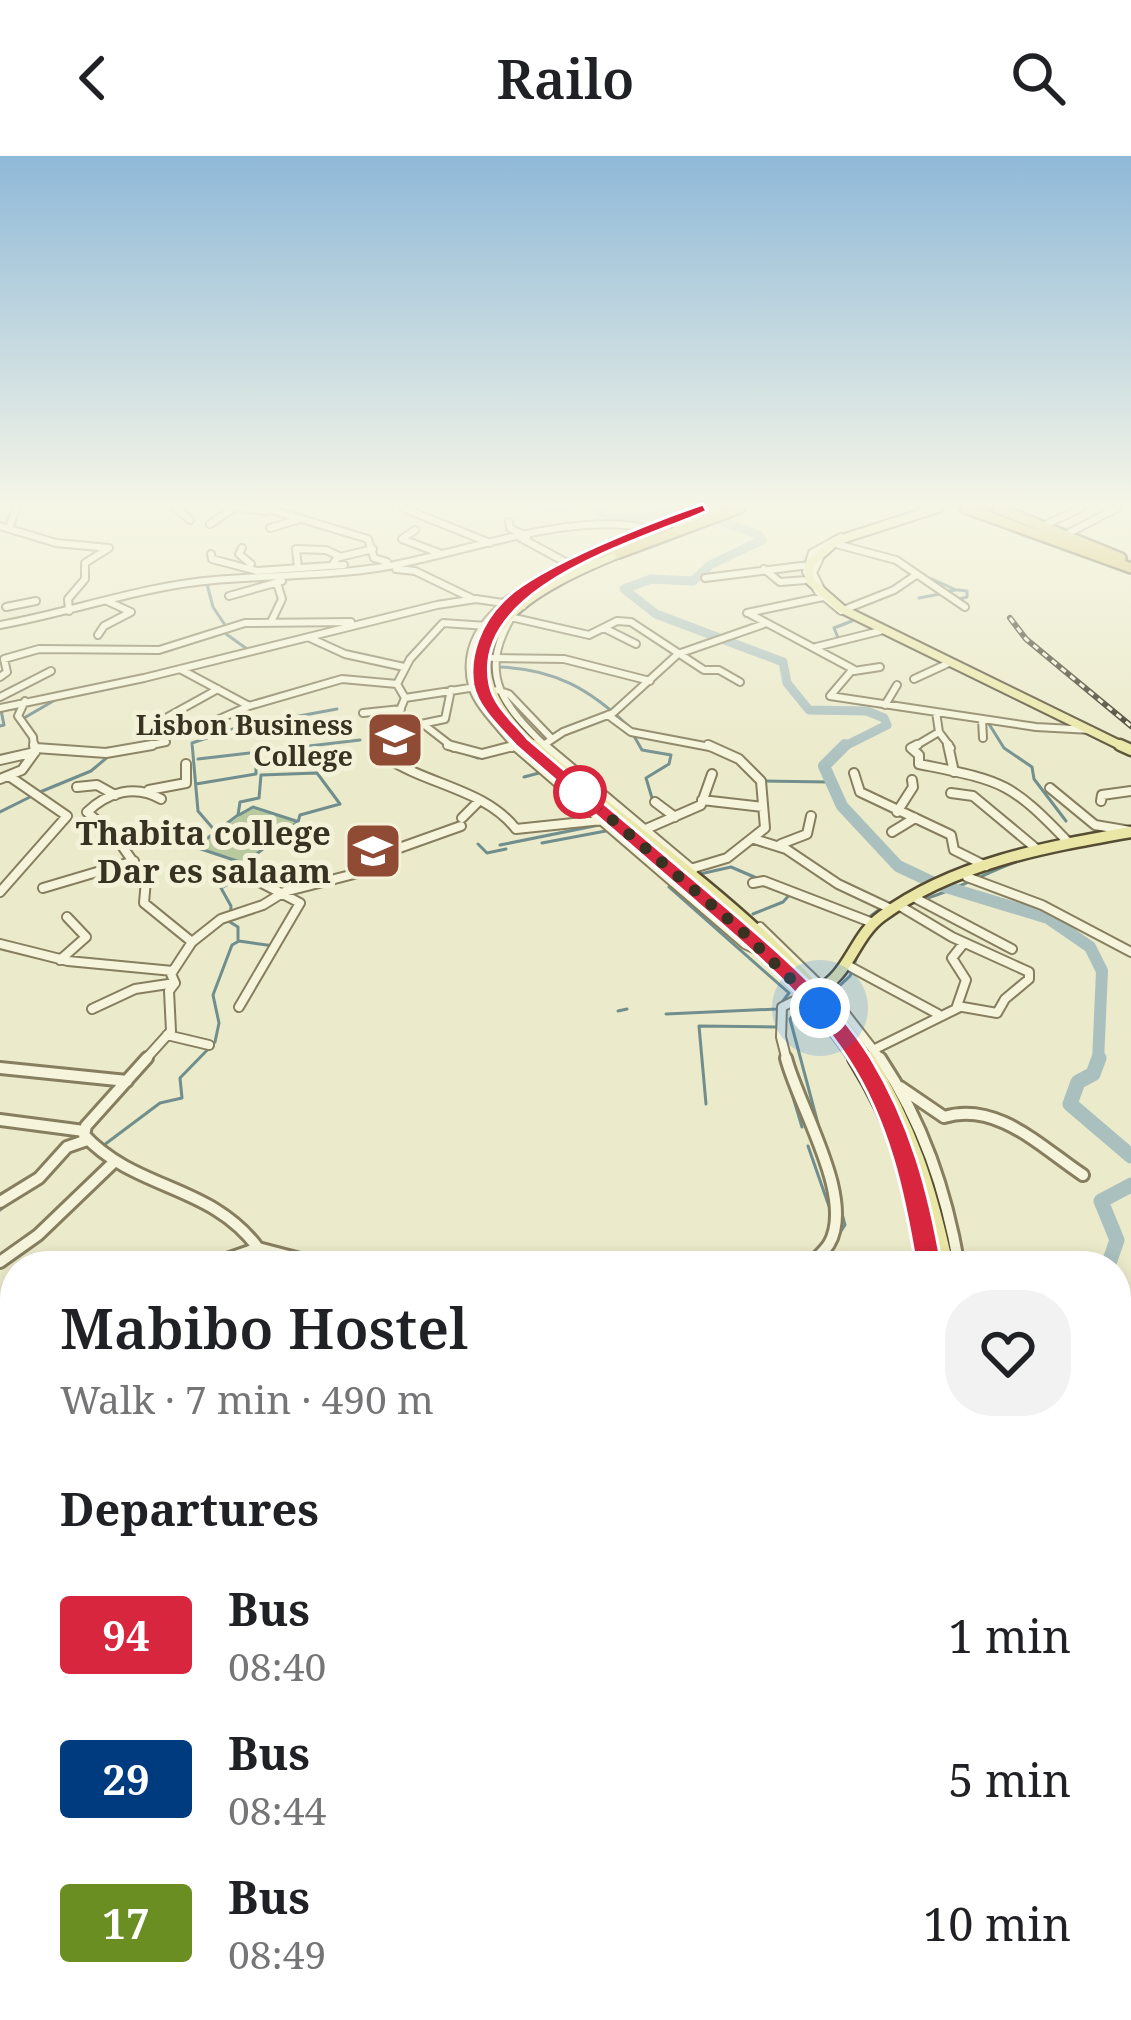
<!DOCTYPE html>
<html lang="en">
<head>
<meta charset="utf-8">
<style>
  :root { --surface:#fff; --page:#f2f2f2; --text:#202124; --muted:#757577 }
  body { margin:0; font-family:"Noto Serif",serif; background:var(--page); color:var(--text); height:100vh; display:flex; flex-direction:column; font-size:45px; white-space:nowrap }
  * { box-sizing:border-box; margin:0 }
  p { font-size:39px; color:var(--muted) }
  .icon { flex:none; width:66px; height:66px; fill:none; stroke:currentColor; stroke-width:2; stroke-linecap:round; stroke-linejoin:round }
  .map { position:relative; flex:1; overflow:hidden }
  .details { position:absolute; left:0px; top:1095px; width:1131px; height:771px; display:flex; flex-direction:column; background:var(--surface); border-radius:48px 48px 0 0; box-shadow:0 6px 18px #0003 }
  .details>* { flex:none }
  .badge { padding:0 24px; border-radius:9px; font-size:42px; line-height:78px }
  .you { position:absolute; width:60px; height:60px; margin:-30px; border:9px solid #fff; border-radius:50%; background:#1a73e8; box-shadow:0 0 0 18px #1a73e833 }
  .map>.badge { position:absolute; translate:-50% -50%; box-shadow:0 0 0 6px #fff }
  h2 { padding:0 60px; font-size:45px; line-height:108px }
  .round { display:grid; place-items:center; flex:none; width:126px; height:126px; border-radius:48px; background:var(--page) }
  .head { display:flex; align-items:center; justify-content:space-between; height:204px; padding:0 60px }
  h1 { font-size:57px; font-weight:600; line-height:90px }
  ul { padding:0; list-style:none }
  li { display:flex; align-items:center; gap:36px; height:144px; padding:0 60px }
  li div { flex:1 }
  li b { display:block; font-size:45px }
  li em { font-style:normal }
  li .badge { min-width:132px; font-weight:700; text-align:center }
  header { display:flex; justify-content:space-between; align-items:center; height:156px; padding:0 60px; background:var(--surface); font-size:54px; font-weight:600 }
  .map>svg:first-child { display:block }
</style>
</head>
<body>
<header><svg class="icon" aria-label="back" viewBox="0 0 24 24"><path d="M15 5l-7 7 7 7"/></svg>Railo<svg class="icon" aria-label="search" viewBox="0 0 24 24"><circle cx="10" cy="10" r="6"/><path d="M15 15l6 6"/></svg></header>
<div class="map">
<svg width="1131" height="1864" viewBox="0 0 1131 1864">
  <rect width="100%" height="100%" fill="#ebeaca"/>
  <path fill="#b9c99e" d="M 251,652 L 296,666 L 244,706 L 197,691 Z"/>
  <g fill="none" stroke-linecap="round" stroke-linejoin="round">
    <path stroke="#718e8e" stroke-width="3" d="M 932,423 L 956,434 L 948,435
      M 207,428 L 213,451 L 227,472
      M 919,442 L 940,438
      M 955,444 L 967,441 L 967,435 L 958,434
      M 499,445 L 517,434
      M 222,475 L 247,493
      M 887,479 L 902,487
      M 839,484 L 834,472 L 852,465
      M 950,510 L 1072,570
      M 500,511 C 554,513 590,533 628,570
      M 24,562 L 55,544
      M 989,568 L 1004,592 L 1032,611 L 1034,623 L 1066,665
      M 0,570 L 4,569 L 1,554
      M 634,580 L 642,594 L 671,599 L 669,608 L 646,622 L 652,642
      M 468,598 L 478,602
      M 198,603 L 360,584
      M 524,621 L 539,617
      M 763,625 L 827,626
      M 196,628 L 256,618 L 256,610
      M 40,636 L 91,615 L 110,599 L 108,592
      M 0,656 L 32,640
      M 239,659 L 253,651 L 296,665
      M 218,674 L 238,659 L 240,646 L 259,642 L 261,619 L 317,617 L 340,648 L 300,659 L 298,666 L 242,709
      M 542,687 L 611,674
      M 478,688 L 487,697 L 506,693
      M 500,689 L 604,668
      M 700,718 L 731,711 L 759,723
      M 921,744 C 957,734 986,716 1021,704
      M 753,758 L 783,746 L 792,736
      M 868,762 L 880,753
      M 238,784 L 238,771 L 230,766 L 231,750 L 221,732 L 244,720 L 240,706 L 195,691 L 216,676 L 198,655 L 192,587 L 239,571 L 337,553
      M 833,836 L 850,820 L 859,795
      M 618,855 L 627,853
      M 666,858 L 777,853 L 789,837 L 669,731 L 674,728
      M 787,921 L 802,971
      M 706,948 L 699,870 L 777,871
      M 908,963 L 920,993
      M 104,989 L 160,947 L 182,942 L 180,922 L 215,886 L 219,867 L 213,839 L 232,789 L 239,785 L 274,790
      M 808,990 L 831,1056
      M 0,1054 L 8,1047
      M 276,1102 L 303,1110
      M 818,1110 L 845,1069 L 790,863 L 802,847 C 874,920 906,1010 919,1110
      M 0,1261 L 15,1246"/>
    <path stroke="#718e8e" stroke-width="4.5" d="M 633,1851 L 634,1864
      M 1015,1851 L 1019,1864"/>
    <path stroke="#aac0bf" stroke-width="9" d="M 542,352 L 566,352
      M 596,352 L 611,363 L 695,355 L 759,379 L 762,384 L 710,409 L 693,425 L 651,423 L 624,433 L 656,458 L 783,506 L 787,527 L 809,554 L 867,555 L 884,562 L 887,569 L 841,592"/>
    <path stroke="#aac0bf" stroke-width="12" d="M 845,589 L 824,610 L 842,650 L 898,710 L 936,728 L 1048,762 L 1090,791 L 1102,815 L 1098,905"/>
    <path stroke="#aac0bf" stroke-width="15" d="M 1099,902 L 1093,918 L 1078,926 L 1070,948 L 1131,1000
      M 1108,1110 L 1117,1084 L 1101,1045 L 1131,1029
      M 1116,1246 L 1131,1257"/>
    <defs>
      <path id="minor-far3" d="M 176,352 L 190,364
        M 240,352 L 266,355
        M 265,352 L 368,383 L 374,402 L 387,406
        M 403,352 L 490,387
        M 509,366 L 510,372 L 527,381
        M 210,368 L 234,352
        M 0,370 L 56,387 L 109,392 L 85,407 L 85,423 L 68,443 L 69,455
        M 1043,370 L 1081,352
        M 9,372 L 16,352
        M 270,372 L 297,364
        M 415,374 L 402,383 L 439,397
        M 1065,379 L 1117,352
        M 841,381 L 812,397 L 806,416 L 818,436 L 841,455
        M 521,382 L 569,408
        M 836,388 L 896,404 L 965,451
        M 242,392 L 239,398 L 251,408
        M 211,398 L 212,403 L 257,415 L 344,409
        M 340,401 L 373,393
        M 820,402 L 813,417 L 822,435
        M 298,412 L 296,393 L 326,394 L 339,400 L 332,409
        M 396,413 L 415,415 L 473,443
        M 764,413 L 780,426 L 806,424
        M 705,422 L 809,409
        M 229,440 L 282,425
        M 6,451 L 36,445
        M 846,453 L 894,434 L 916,419
        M 747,457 L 823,441
        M 750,458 L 853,513 L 830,540 L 1036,571 L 1091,574
        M 506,460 L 589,479 L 617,465 L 631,466 L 704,514 L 719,514 L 740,526
        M 511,462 C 477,520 504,550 547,592
        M 271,466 L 282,443 L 277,427
        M 0,469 C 72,456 142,430 215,424 C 273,419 332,420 389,410 C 466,396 575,354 650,373
        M 604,472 L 636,488
        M 98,479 L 104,470 L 131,456 L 107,445
        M 310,482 L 345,498 L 404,511
        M 816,491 L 880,475
        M 493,502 L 564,503 L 650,525
        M 180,513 L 249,550 L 342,523 L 397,528
        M 854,515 L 880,511
        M 0,521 L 7,516 L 4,503 L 39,493 L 159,494 L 245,467 L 351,466
        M 914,523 L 951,506
        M 497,534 L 509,538 L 551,582
        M 0,541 L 51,515
        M 405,542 L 476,531
        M 25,545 L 18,560 L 33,581 L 34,592
        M 885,549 L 897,529
        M 0,552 L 144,522 L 437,449 L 476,443 L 523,450
        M 363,557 L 401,553
        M 608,559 L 631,576 L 715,592
        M 982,563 L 983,582
        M 162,564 L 218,533
        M 210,567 L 249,550
        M 421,568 L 445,563 L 451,534
        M 395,570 L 423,568 L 454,592
        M 939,576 L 951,592
        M 542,590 L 563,576 L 613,557 L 678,498 L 764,468
        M 136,592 L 166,586
        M 384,592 L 405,542 L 397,528 L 410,503 L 443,467 L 487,470
        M 512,592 L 522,586
        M 517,592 C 504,575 477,550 472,530 C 455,462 532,426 582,406
        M 912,592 L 939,576 L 936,556"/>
      <path id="minor-far2" d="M 383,589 L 386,601 C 427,629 485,633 516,673 L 602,664
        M 448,589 L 482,598 L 517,589
        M 514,589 L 745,788 L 765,797
        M 544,589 L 693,714
        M 917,589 L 911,592 L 919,599 L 919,608 C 1002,625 1009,624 1069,687
        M 948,589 L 954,616
        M 36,592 L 106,597 L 152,589
        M 0,604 L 35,596
        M 854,617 L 860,636 L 951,679 L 954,694 L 986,710
        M 0,623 L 22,614 L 35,596 L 34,589
        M 77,631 L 97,629 L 115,639
        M 1050,632 L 1095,669 L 1131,675
        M 149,634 L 186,627 L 186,608
        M 951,637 L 973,640 L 1038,694
        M 161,643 C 135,628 108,636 87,656 L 115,680 L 146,724 L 144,747 L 192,786
        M 702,644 L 763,651
        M 1101,645 L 1102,639 L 1131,635
        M 655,646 L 675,661
        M 897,656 L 913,631 L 912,624
        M 462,662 L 479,645
        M 646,673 L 701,649 L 712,618
        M 892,676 L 915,662
        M 754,683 L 786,693 L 838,728 L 891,753
        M 781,688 L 807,678 L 811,660
        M 687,714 L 727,702 L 765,672 L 761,625 L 739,603 L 708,589
        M 967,721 L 1042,749 L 1131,796
        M 753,727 L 764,725 L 873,767
        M 43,732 L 134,705
        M 0,736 L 67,660 L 9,620
        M 917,743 L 1012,793
        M 900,750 L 952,781 L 1029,816 L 1029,823 L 1005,843 L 997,857 L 957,850 L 966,824 L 952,802 L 964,787
        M 760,771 L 833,842 L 882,905
        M 0,788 L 68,805 L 173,815
        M 60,804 L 86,781 L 67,761
        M 847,809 L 938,858
        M 239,851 L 300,747 L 248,720
        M 92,853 L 135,833 L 175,827
        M 167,879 L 209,889
        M 877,892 L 958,852
        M 144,905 L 171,875 L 169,835 L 175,827 L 171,818 L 192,786 L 221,763 L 263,749 L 284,736 L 358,717 L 388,696 L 461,670
        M 787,905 L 781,881 L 782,851 L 808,838"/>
      <path id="minor-far1" d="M 147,902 L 86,970 L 84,979 C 136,1035 211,1028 258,1092
        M 786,902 C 798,950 856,1042 829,1088 C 824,1096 815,1103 809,1110
        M 880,902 C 923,966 946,1035 959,1110
        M 0,912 L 127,925
        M 900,931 L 944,961 C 997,945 1041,991 1083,1019
        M 0,964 L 84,975
        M 0,1046 L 39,1022 L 67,991 L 87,984
        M 0,1106 L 38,1079 L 113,1007
        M 207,1110 L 258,1092 L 327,1110
        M 0,1206 L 15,1204
        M 0,1248 L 15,1234
        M 0,1276 L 12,1300 L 0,1314"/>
      <path id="minor" d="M 620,1851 L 623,1864
        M 1077,1851 L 1083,1864
        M 84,1864 L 88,1851
        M 233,1864 L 236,1851
        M 371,1864 L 373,1851"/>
      <path id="major-far3" d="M 938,352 L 836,385 L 809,409 L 810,425 L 842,453 L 1126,592
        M 676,368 L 717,352
        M 488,472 L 478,509 L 488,544
        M 536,592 C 419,487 534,431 630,393"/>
      <path id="major-far2" d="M 533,589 C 642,687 792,778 869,905
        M 1120,589 L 1131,594
        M 615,666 L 690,731
        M 760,791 L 824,859 L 858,905
        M 815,836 C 850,820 853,781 882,760 C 954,707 1046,691 1131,676"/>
      <path id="major-far1" d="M 856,902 C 897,968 919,1033 929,1110
        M 867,902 C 910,972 929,1030 946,1110"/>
      <path id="major" d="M 1039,1864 L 1057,1856"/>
      <path id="highway" d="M 965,352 L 1131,412
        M 997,352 L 1121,402
        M 619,397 L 740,352
        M 600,398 L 703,352"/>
    </defs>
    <use href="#minor-far3" stroke="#867e5f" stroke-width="10"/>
    <use href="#minor-far2" stroke="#867e5f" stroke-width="12"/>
    <use href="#minor-far1" stroke="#867e5f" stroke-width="16"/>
    <use href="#minor" stroke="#867e5f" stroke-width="20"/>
    <use href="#major-far3" stroke="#554c33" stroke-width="12"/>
    <use href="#major-far2" stroke="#554c33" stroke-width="15"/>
    <use href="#major-far1" stroke="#554c33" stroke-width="20"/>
    <use href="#major" stroke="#554c33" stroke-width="24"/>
    <use href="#highway" stroke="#554c33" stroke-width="14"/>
    <use href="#minor-far3" stroke="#f6f5dc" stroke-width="6"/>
    <use href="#minor-far2" stroke="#f6f5dc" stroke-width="8"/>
    <use href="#minor-far1" stroke="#f6f5dc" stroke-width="10"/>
    <use href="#minor" stroke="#f6f5dc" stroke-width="14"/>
    <use href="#major-far3" stroke="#eae7a6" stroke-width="8"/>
    <use href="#major-far2" stroke="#eae7a6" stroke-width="10"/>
    <use href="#major-far1" stroke="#eae7a6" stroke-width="14"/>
    <use href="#major" stroke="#eae7a6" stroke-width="18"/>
    <use href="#highway" stroke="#d2be63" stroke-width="9"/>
    <defs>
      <path id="rail" d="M 1010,462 L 1026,483 L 1131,570"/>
    </defs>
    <use href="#rail" stroke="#383222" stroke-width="6"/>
    <use href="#rail" stroke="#f3f2d9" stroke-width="3" stroke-dasharray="6" stroke-linecap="butt"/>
  </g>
  <linearGradient id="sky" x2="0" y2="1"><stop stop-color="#8fb9d8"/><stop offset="0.57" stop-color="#f6f6e7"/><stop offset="1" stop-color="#f6f6e7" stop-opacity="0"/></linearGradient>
  <rect width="1131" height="613" fill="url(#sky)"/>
  <path fill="#d7263d" stroke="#fff" stroke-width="3" d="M 703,348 L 707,355 C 638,386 470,431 490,529 C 494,550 515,567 528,583 C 586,632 645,682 704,732 C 762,782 830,836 871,902 C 911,968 929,1035 942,1110 L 929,1120 L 916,1110 C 904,1037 889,966 848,903 C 805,837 741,785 682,734 C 626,686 571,638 516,590 C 501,573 478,553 473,529 C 468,499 481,467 503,445 C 535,411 656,364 703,348 Z"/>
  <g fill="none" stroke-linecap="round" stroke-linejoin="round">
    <path stroke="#383222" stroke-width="12" stroke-dasharray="0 21.6" d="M 580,636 L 742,775 L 820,852"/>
  </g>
  <defs>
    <symbol id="university-square" viewBox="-11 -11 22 22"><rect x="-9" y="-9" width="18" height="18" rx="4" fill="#904b34" stroke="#f3f2d9"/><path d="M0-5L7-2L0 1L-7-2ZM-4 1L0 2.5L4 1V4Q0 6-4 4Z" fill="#fff"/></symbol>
  </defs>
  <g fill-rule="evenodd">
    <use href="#university-square" x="362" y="551" width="66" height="66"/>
    <use href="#university-square" x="340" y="662" width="66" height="66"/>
  </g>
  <circle fill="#fff" stroke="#d7263d" stroke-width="6" cx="580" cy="636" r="24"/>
  <g text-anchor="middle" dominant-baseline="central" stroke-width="10" stroke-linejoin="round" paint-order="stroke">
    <g font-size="27" font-weight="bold" fill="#383222" stroke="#f3f2d9" text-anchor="end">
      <text x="353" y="568">Lisbon Business<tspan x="353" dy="31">College</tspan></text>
    </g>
    <g font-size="33" font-weight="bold" fill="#383222" stroke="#f3f2d9" text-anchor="end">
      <text x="331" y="676">Thabita college<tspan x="331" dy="38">Dar es salaam</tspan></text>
    </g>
  </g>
</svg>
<div class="you" style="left:820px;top:852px"></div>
<section class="details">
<div class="head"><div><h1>Mabibo Hostel</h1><p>Walk · 7 min · 490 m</p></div><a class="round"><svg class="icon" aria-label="heart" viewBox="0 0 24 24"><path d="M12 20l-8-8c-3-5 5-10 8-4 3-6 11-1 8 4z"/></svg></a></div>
<h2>Departures</h2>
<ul>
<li><span class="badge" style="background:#d7263d;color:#fff">94</span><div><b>Bus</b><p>08:40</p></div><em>1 min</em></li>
<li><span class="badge" style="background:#003b80;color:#fff">29</span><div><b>Bus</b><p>08:44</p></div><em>5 min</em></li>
<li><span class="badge" style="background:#6b8e23;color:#fff">17</span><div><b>Bus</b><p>08:49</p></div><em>10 min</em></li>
</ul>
</section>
</div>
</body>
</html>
